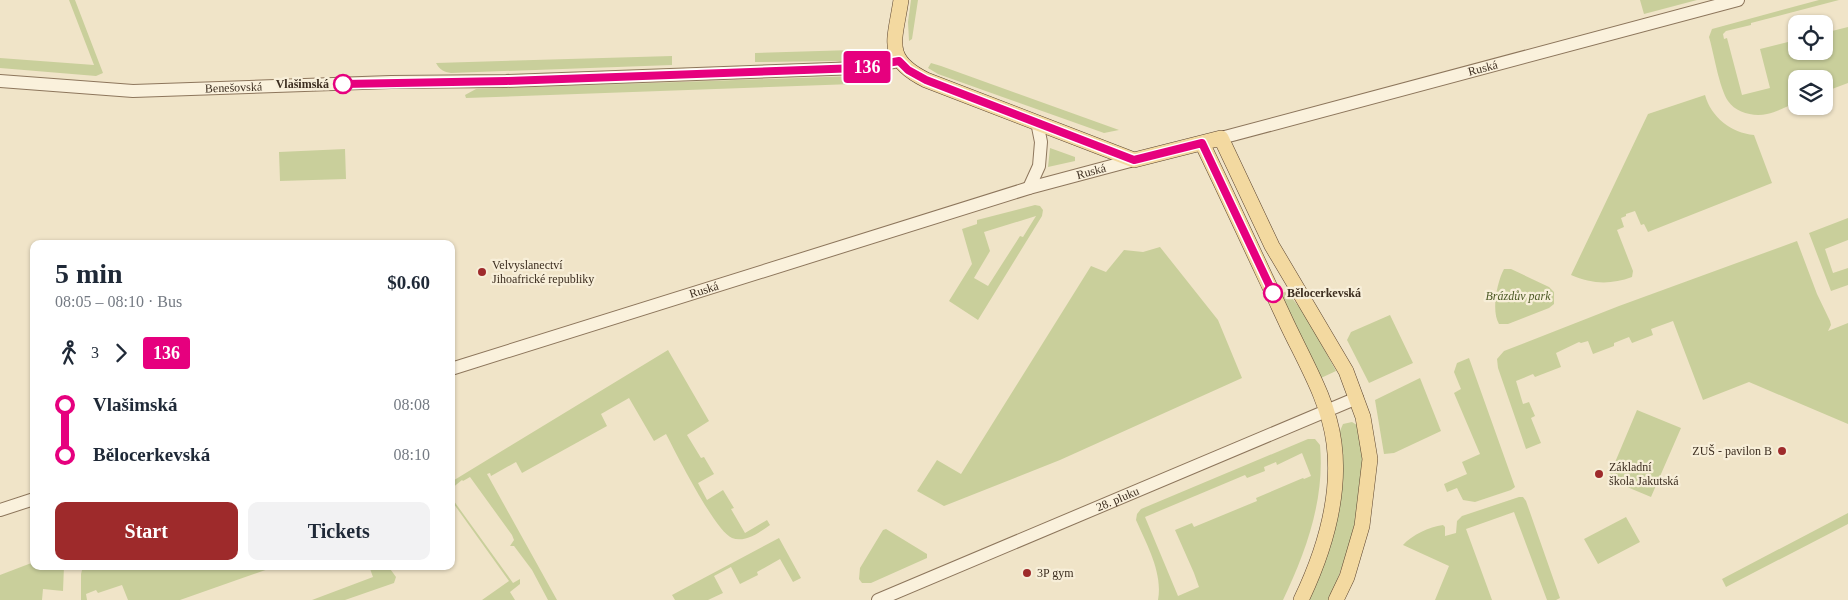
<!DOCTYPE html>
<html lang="en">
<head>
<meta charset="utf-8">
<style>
  :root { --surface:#fff; --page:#f2f2f3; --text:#1f2937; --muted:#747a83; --accent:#9e2a2b }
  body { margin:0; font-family:"Times New Roman",serif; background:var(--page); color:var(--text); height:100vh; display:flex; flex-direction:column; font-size:19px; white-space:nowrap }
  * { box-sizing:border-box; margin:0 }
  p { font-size:16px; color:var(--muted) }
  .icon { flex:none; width:28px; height:28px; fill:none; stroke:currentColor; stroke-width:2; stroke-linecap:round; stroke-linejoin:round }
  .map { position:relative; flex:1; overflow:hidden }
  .side { position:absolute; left:30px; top:240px; width:425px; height:330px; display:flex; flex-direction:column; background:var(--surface); border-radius:10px; box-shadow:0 1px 4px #0004 }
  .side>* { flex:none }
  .badge { padding:0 10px; border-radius:4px; font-size:18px; line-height:32px }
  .controls { position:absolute; left:1788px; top:15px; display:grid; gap:10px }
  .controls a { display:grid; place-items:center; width:45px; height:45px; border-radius:10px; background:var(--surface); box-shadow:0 1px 4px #0004; font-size:25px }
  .map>.badge { position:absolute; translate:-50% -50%; box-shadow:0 0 0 2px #fff }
  .legs { display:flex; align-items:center; gap:8px; height:55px; padding:0 25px; font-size:16px }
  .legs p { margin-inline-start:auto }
  .headline { display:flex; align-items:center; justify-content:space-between; height:85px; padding:0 25px }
  h1 { font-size:28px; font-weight:600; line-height:38px }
  .primary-button { display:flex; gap:10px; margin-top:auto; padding:10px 25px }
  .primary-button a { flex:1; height:58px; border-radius:10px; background:var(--accent); color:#fff; font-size:20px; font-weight:600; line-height:58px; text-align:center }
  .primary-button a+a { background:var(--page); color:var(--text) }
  ul { padding:0 25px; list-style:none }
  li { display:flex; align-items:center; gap:18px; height:50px; font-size:19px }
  li i { display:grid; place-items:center; width:8px; height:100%; margin:0 6px; background:currentColor }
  li i::after { content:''; width:12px; height:12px; margin:-6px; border:4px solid; border-radius:50%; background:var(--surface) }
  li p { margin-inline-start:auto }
  li:first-child i { background:linear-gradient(#0000 50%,currentColor 0) }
  li:last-child i { background:linear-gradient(currentColor 50%,#0000 0) }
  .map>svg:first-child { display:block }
</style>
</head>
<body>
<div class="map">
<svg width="1848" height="600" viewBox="0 0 1848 600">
  <rect width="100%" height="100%" fill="#f0e4c8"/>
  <path fill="#c9cf9b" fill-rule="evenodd" d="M 69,0 L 75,0 L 103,73 L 96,76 L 0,68 L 0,58 L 94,65 Z
    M 911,0 L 918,0 L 912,39 L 909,41 L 908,22 Z
    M 1640,0 L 1697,0 L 1644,14 Z
    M 1819,0 L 1839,0 L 1751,23 L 1751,25 L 1726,31 L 1723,34 L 1724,39 L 1727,38 L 1742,95 L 1770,88 L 1760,49 L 1796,40 L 1796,51 L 1824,51 L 1824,33 L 1848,27 L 1848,83 L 1824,92 L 1824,79 L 1796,79 L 1796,103 C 1787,106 1777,112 1767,114 C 1754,117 1736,113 1728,101 C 1719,87 1714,54 1709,37 L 1712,29 Z
    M 852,50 L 854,64 L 836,61 L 755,62 L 755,53 Z
    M 672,56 L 672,65 L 451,73 C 444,72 440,70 436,63 Z
    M 931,63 L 941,66 L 1119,130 L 1104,133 L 938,74 L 928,68 Z
    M 854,76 L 853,84 L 466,98 L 465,95 L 476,89 Z
    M 1705,95 C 1711,117 1731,133 1754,135 L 1772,183 L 1648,232 L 1644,224 L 1641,225 L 1635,211 L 1626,214 L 1626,216 L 1621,218 L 1624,227 L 1617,230 L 1633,271 L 1632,277 C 1610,285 1592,284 1571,275 L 1648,114 Z
    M 1050,148 L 1075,157 L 1075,161 L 1048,167 Z
    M 345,149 L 346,179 L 280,181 L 279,152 Z
    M 1035,205 L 1040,206 L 1043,210 L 1042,216 L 978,320 L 949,301 L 972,264 L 962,229 L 977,224 L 977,220 ZM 1036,216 L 1023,237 L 1020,236 L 988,286 L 974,278 L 990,251 L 984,232 Z
    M 1848,218 L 1848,240 L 1825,249 L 1833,273 L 1848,268 L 1848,285 L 1831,291 L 1809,233 Z
    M 1797,241 L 1817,294 L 1830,321 L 1831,325 L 1828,331 L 1848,323 L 1848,424 L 1749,382 L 1703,400 L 1673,321 L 1651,329 L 1653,335 L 1632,343 L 1629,337 L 1614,343 L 1614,346 L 1593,354 L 1588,341 L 1581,343 L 1579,342 L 1556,353 L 1561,367 L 1535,377 L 1533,374 L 1516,381 L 1523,404 L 1529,402 L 1535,416 L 1531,418 L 1541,443 L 1526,449 L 1498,368 L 1497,359 L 1504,351 L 1619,306 Z
    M 1160,247 L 1218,320 L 1242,378 L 1060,460 L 944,506 L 917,491 L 937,460 L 961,474 L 1091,266 L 1106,272 L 1124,250 L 1143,252 Z
    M 1504,269 L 1511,269 L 1549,287 L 1554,292 L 1554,304 L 1549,308 L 1508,324 L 1499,324 C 1491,311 1497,282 1504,269 Z
    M 1284,292 L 1288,293 L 1306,316 L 1336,371 L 1321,378 L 1283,298 L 1282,296 Z
    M 1390,315 L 1413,363 L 1369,383 L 1347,340 L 1351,332 Z
    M 668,350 L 709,421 L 687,435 L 701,458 L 704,457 L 714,474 L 698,483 L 707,500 L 723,490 L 734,508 L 731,509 L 745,533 L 767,520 L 770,525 C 760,532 745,543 732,538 C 715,531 677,455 666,434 L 654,441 L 629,398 L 601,414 L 607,426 L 522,473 L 516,462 L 491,476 L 490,473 L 487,474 L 557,600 L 548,600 L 532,570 L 514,546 L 510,546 L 514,540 L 512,535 L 470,477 L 463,481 L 462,480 L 451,489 L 451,482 Z
    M 1469,358 L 1515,487 L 1511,490 L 1475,502 L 1463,500 L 1457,488 L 1447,492 L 1444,484 L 1467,474 L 1462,462 L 1480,454 L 1454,393 L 1461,389 L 1454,372 L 1457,363 Z
    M 1420,378 L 1441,431 L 1394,453 L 1384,454 L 1375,400 Z
    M 1637,410 L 1681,428 L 1651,497 L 1608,479 Z
    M 1352,422 L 1357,425 C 1375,469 1348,558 1329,600 L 1307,600 L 1343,463 L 1340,431 L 1343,424 Z
    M 1308,439 L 1315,439 L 1320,445 C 1325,499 1306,552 1283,600 L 1158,600 C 1163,573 1147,545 1136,520 L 1137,514 L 1141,509 ZM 1302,453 L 1311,476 L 1304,479 L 1303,478 L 1256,498 L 1257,501 L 1194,527 L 1192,523 L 1175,530 L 1194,573 L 1199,587 L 1178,596 L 1145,517 L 1245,475 L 1247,478 L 1265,471 L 1264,467 L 1276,462 L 1277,465 Z
    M 451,497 L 513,583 L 520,579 L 520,584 L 510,592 L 515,600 L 482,600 L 509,581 L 451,500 Z
    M 1519,497 L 1523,497 L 1526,501 L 1560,598 L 1556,600 L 1547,600 L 1514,512 L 1466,529 L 1492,600 L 1435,600 L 1449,566 L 1403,545 C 1412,535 1429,527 1443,525 L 1445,527 L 1445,536 L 1456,533 L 1457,521 L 1462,516 Z
    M 1848,513 L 1848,524 L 1726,587 L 1722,579 Z
    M 1626,517 L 1640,542 L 1598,564 L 1584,539 Z
    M 886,529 L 927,554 L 927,558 L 871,583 L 862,583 L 859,579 L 860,568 L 883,530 Z
    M 779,538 L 801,578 L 793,582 L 780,559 L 757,572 L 758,575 L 740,584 L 731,567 L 714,576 L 723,593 L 708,600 L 675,600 L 672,595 Z
    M 34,562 L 34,566 L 64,566 L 63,591 L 43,589 L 42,600 L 0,600 L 0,575 Z
    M 90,566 L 277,566 L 180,600 L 128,600 L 122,585 L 98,593 L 96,590 L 86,594 L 87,600 L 81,600 L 81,574 L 82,570 Z
    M 369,566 L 388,566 L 396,577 L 394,583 L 345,600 L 312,600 L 373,577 Z"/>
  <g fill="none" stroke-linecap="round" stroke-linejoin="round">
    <defs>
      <g id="minor">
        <path id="s1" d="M 0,81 L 133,91 L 391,82 L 506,81 L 859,68 L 899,61"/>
        <path id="s2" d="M 1221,138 L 1738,0"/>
        <path d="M 1029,188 L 1039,166 L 1041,142 L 1037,122"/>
        <path id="s3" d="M 451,369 L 1029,188 L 1134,160"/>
        <path d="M 0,510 L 34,499"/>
        <path id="s4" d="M 878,600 L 1357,398"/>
      </g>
      <path id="major" d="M 901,0 C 895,41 883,59 926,80 L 1134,160 L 1221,138 L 1272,246 L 1346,371 L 1363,417 L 1370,459 L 1362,526 L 1347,577 L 1336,600
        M 1202,143 C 1231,203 1259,264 1287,324 C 1305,362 1329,402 1334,443 C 1341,497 1324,552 1301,600"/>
    </defs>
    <use href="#minor" stroke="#8d765c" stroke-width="14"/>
    <use href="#major" stroke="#5b4430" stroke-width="16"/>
    <use href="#minor" stroke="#faf1dc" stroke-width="12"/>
    <use href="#major" stroke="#f3d9a0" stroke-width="15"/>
  </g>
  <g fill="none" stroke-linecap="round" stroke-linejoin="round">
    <defs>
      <path id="line-1" d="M 343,84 L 506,81 L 859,68 L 899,61 L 908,70 L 926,80 L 1134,160 L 1202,143 L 1273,293"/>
    </defs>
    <use href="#line-1" stroke="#fff" stroke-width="11"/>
    <use href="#line-1" stroke="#e6007e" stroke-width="8"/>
  </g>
  <g fill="#fff" stroke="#e6007e" stroke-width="2.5">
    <circle cx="343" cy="84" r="9"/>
    <circle cx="1273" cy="293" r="9"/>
  </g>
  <g fill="#9e2a2b" stroke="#f7eed8" stroke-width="2">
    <circle cx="482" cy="272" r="5"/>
    <circle cx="1782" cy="451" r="5"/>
    <circle cx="1599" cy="474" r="5"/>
    <circle cx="1027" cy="573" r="5"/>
  </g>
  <g text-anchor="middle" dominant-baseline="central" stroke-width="4.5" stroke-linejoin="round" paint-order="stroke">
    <g font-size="12" fill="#3d2e20" stroke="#f7eed8">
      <text stroke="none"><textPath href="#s2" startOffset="271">Ruská</textPath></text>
      <text stroke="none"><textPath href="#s1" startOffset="234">Benešovská</textPath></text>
      <text stroke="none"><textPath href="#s3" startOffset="670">Ruská</textPath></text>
      <text stroke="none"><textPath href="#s3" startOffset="265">Ruská</textPath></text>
      <text stroke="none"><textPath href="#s4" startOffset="260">28. pluku</textPath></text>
    </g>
    <g font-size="12" font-weight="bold" fill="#3d2e20" stroke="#f7eed8" text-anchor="end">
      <text x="329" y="84">Vlašimská</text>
      <text x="1287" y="293" text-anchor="start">Bělocerkevská</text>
    </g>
    <g font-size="12" fill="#3d2e20" stroke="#f7eed8" text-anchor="start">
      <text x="492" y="265">Velvyslanectví<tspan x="492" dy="14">Jihoafrické republiky</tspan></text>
      <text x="1772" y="451" text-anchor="end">ZUŠ - pavilon B</text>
      <text x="1609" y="467">Základní<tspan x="1609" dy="14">škola Jakutská</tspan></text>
      <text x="1037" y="573">3P gym</text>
    </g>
    <g font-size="12" font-style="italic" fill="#4d5a26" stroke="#f7eed8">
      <text x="1518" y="296">Brázdův park</text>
    </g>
  </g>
</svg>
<div class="controls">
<a><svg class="icon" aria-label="locate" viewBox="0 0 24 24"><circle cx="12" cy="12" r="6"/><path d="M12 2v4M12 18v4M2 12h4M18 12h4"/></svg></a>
<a><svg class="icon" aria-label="layers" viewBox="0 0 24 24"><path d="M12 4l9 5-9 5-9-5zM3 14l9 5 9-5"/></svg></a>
</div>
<b class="badge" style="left:867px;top:67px;background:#e6007e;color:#fff">136</b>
<section class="side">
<div class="headline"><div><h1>5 min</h1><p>08:05 – 08:10 · Bus</p></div><b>$0.60</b></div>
<div class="legs"><svg class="icon" aria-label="walk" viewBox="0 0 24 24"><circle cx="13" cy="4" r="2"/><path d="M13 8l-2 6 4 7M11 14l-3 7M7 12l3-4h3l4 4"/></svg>3<svg class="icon" aria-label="forward" viewBox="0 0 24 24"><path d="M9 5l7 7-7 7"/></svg><b class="badge" style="background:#e6007e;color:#fff">136</b></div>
<ul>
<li><i style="color:#e6007e"></i><b>Vlašimská</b><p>08:08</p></li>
<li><i style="color:#e6007e"></i><b>Bělocerkevská</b><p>08:10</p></li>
</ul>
<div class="primary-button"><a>Start</a><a>Tickets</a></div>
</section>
</div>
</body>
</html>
